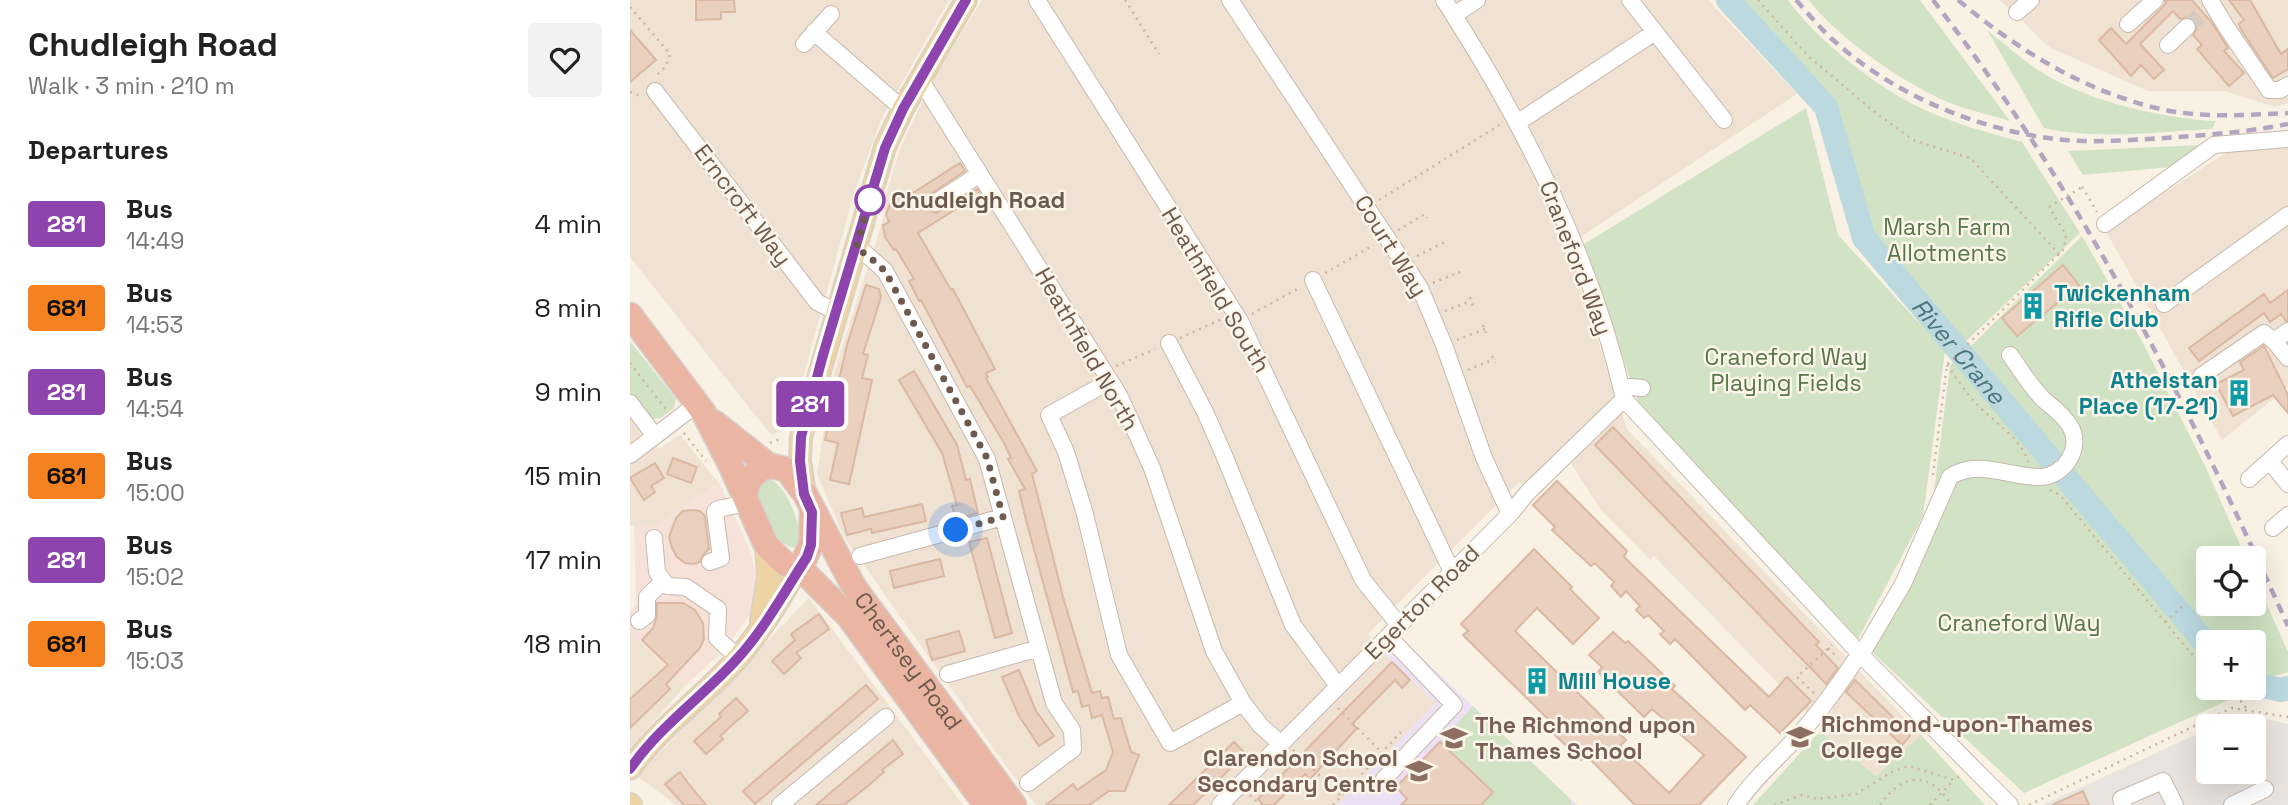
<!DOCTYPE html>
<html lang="en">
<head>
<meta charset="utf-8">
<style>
  :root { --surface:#fff; --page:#f2f2f2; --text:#222; --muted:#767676 }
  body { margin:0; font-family:"Space Grotesk",sans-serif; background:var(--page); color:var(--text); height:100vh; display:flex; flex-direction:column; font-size:26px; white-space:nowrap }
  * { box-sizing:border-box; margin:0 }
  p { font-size:23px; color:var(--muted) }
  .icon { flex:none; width:38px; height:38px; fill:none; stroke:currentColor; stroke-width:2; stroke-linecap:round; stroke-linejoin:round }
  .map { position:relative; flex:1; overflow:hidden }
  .drawer { display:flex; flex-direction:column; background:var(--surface); width:630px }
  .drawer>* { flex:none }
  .badge { padding:0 14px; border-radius:5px; font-size:24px; line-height:46px }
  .tools { position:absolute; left:1566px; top:546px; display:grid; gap:14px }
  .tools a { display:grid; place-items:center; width:70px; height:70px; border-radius:7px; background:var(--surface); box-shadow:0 7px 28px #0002; font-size:35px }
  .you { position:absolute; width:35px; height:35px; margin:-18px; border:5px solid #fff; border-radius:50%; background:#1a73e8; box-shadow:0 0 0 10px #1a73e833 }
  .map>.badge { position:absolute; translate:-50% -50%; box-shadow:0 0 0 4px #fff }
  h2 { padding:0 28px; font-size:26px; line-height:63px }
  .round { display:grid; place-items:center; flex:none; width:74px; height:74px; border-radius:7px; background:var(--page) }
  .overview { display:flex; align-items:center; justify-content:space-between; height:119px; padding:0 28px }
  h1 { font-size:33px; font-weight:800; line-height:52px }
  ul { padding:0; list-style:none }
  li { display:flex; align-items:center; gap:21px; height:84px; padding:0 28px }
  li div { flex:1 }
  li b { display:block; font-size:26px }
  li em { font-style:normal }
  li .badge { min-width:77px; font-weight:700; text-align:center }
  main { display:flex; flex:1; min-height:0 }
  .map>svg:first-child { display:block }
</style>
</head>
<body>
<main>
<section class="drawer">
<div class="overview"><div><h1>Chudleigh Road</h1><p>Walk · 3 min · 210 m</p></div><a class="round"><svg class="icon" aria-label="heart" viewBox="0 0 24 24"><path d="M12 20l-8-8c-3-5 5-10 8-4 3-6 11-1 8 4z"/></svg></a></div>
<h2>Departures</h2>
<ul>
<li><span class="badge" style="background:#8e44ad;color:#fff">281</span><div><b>Bus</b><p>14:49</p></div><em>4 min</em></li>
<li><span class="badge" style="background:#f58220;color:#111">681</span><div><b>Bus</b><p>14:53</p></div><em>8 min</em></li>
<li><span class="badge" style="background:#8e44ad;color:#fff">281</span><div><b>Bus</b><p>14:54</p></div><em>9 min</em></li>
<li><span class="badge" style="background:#f58220;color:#111">681</span><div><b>Bus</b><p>15:00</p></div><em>15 min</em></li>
<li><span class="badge" style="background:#8e44ad;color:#fff">281</span><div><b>Bus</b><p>15:02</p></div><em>17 min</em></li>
<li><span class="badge" style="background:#f58220;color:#111">681</span><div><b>Bus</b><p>15:03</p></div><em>18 min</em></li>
</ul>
</section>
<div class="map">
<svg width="1658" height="805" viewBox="0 0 1658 805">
  <rect width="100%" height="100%" fill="#f8f1e4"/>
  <path fill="#efe2d3" d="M 0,0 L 319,0 L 251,120 L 224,193 L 159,429 L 141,435 L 0,257 Z
    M 352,0 L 1078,0 L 1167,94 L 937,246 L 997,429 L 1291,735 L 1246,776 L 1190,731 L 1214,689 L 1209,669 L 1177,713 L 1024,556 L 1020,560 L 971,510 L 940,462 L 907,495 L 889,482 L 738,634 L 755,654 L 806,703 L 707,805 L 406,805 L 376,766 L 214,537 L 187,474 L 201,383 L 255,213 L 253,203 L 272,144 L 303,80 Z
    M 1370,0 L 1658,0 L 1658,103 L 1645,107 L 1595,91 L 1518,91 L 1419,47 Z
    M 1658,148 L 1658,387 L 1592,440 L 1476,231 L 1597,152 Z
    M 0,413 L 29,449 L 50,435 L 89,483 L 25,526 L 0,526 Z
    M 179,598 L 333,805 L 46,805 L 7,776 Z
    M 0,633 L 55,686 L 0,748 Z"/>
  <path fill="#f7e2d9" d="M 89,483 L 120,550 L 129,584 L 120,614 L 96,648 L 55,686 L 0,633 L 0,611 L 6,605 L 4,525 L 25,526 Z"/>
  <path fill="#e8e3de" d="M 1608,715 L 1624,716 L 1658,724 L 1658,805 L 1413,805 L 1578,729 L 1578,772 L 1624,772 L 1624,726 L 1585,726 Z"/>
  <path fill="#ede0f4" d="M 771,638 L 947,805 L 707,805 L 806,703 L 755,654 Z"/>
  <path fill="#d1e3c4" d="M 1104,0 L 1158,0 C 1185,39 1251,91 1295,110 C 1326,124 1359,133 1392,142 L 1450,233 L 1334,343 L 1246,238 L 1200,104 Z
    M 1179,0 L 1290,0 L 1380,121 C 1361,115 1341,111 1323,104 C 1279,87 1206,37 1179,0 Z
    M 1357,30 C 1375,44 1393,61 1413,73 C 1457,101 1534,119 1586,121 L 1582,129 C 1526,132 1469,140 1414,128 Z
    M 1176,108 L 1208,235 L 1315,351 L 1293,516 L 1228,639 L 1008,402 L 954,244 Z
    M 1573,145 L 1541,167 L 1453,175 L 1438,151 Z
    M 1452,236 L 1512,341 L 1575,466 L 1616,558 L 1578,558 L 1578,604 L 1624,604 L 1624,576 L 1658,652 L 1658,672 L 1636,678 L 1624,673 L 1624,642 L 1588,642 L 1338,349 Z
    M 0,341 L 46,399 L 44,408 L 31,418 L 24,419 L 15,416 L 0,396 Z
    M 1328,357 L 1417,473 L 1337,466 L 1302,507 L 1320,366 Z
    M 1333,473 L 1426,481 L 1578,658 L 1578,688 L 1610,688 L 1616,692 L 1394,793 L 1241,651 L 1323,481 Z
    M 137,477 C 161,490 166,518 173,542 L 166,548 C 144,546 132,510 126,491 Z
    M 843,706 L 941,800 L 941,805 L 851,805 L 863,792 L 810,742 Z
    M 1190,731 L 1246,776 L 1291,735 L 1355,805 L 1123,805 Z"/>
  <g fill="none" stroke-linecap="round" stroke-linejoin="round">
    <g stroke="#bbd9df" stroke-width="24">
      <path id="s1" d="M 1098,0 L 1196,107 L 1234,238 L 1578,646"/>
      <path d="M 1624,684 L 1651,690 L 1658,688"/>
    </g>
  </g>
  <path fill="#ead1bf" stroke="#dab8a2" stroke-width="2" d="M 66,0 L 104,0 L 105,12 L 91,12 L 91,19 L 66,20 Z
    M 1535,0 L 1562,0 L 1582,23 L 1598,48 L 1594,51 L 1614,73 L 1599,86 L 1567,49 L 1572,45 L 1563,35 L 1567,29 L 1565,20 L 1559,17 L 1550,19 L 1543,11 L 1510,44 L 1534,70 L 1524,79 L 1511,65 L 1501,76 L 1469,40 L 1481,28 L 1496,44 L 1532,8 L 1536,3 Z
    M 1599,0 L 1620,0 L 1651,54 L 1658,49 L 1658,69 L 1643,78 L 1610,28 L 1609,24 L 1614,20 Z
    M 0,30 L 26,60 L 0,82 Z
    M 330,163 L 335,171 L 299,195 L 295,203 L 296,208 L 306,213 L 347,189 L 350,194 L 288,233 L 321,290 L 323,289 L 365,369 L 356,373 L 358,377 L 356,378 L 407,471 L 402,474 L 411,509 L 433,597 L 462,693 L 470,691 L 472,698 L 478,697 L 484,719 L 491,718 L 501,752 L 509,755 L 495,791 L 479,791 L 459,805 L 416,805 L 443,784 L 447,790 L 476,770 L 483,752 L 472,715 L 462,718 L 459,705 L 452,707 L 448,691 L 443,692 L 396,520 L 389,491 L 395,489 L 378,459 L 381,458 L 374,443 L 340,386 L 337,387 L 291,300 L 289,301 L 279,281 L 284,279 L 266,249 L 264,250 L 255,237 L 253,225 L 259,222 L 256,214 L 260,204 L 282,191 L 283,193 Z
    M 1433,265 L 1449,285 L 1387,336 L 1372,318 Z
    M 236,285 L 249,289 L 251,297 L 233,354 L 238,355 L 232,378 L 242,380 L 219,484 L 200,480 L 208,443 L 195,440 L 217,345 Z
    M 1658,290 L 1658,321 L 1656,321 L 1651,314 L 1640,322 L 1634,313 L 1569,361 L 1559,348 L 1634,294 L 1640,303 Z
    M 1634,346 L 1658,395 L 1658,413 L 1643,395 L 1603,416 L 1586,384 L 1614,370 L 1610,362 Z
    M 284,371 L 327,445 L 336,480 L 340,479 L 348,513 L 326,519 L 322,506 L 327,505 L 312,453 L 269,380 Z
    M 983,427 L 1189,642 L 1186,645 L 1208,668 L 1196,684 L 965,445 Z
    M 43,458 L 67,467 L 61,483 L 37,474 Z
    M 25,463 L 34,478 L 21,486 L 25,492 L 14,500 L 0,478 Z
    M 927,481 L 997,551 L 994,557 L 1139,697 L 1157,677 L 1181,701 L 1150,733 L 1120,705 L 1115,710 L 1045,639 L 1040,644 L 1030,634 L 1034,631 L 1018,615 L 1014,618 L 1006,610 L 1010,606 L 996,591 L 991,597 L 981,586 L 984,582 L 965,563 L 961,566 L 922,530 L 925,527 L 903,505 Z
    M 292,504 L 296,521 L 242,533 L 241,529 L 217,535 L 211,513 L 232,508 L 234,517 Z
    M 63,510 L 70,511 L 75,516 L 79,549 L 72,556 L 70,562 L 64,564 L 55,563 L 47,557 L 42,548 L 39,537 L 46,518 L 53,511 Z
    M 357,538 L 382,633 L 365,638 L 339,542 Z
    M 904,549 L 942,587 L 940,589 L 969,618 L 943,644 L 907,608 L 885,631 L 996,740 L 990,746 L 1039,793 L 1074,755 L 1022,709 L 1014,717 L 968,672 L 972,667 L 959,655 L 983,632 L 995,643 L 998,641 L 1045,686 L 1042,689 L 1116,757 L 1069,805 L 1005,805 L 956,755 L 951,760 L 925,735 L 929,731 L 921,722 L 833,635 L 838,631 L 831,624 Z
    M 310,559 L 314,576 L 264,588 L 260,571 Z
    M 27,603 L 53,603 L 65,610 L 73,623 L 74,639 L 70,648 L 36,684 L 40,689 L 0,728 L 0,699 L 38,665 L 12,640 L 23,628 L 27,616 Z
    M 189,614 L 199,629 L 166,653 L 171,658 L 154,674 L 142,661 L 165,640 L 161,634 Z
    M 329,631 L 335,651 L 302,660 L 296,640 Z
    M 762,662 L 780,680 L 772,688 L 765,680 L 722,724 L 727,728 L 680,779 L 675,774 L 644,805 L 633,805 L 628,799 Z
    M 389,670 L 406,711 L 424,736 L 409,746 L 389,716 L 372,677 Z
    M 1225,680 L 1277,731 L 1280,736 L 1272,745 L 1216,692 Z
    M 236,685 L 248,699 L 125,804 L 113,791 Z
    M 106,698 L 118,711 L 90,736 L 93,739 L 76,754 L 64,741 L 91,717 L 89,714 Z
    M 263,740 L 273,754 L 252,770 L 254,772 L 239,785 L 214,805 L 186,805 Z
    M 604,742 L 615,753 L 589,780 L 563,805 L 539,805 Z
    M 810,742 L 863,792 L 851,805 L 771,805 L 777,799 L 766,787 Z
    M 50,772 L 58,783 L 76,805 L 54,805 L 35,784 Z
    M 1453,791 L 1459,805 L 1422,805 Z"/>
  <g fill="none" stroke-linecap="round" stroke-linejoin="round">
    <path stroke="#d5cbbe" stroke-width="16" stroke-dasharray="16 8" stroke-linecap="butt" d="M 1557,27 L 1573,13"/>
    <defs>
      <path id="minor" d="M 407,0 L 610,321 L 733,580 L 769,625
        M 600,0 L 790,288 L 814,345 L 854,458 L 880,514
        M 814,0 C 893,122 962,257 994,399 L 1231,655 L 1380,805
        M 1000,0 L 1094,120
        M 1580,0 L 1595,25 L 1639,90 L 1650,90 L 1658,85
        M 1387,12 L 1401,0
        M 824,15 L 847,0
        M 1498,24 L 1525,0
        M 184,32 L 273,109
        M 174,44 L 201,14
        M 1538,45 L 1557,27
        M 290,79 L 489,395 L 522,468 L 584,651 L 613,703 L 630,725 L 651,744
        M 25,91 L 187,302 L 206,312
        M 887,123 L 1025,32
        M 305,203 L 350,174
        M 1475,224 L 1584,145 L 1658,139
        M 226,249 L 236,254 L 255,271 L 357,459 L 424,703 L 442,730 L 443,749 L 398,783
        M 683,280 L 822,572
        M 1534,304 L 1658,215
        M 1644,341 L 1658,358
        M 539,343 L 575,412 L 594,455 L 663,625 L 708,686
        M 1571,376 L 1634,333 L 1644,341 L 1658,331
        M 480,381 L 419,415 L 436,452 L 455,514 L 489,655 L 540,743 L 613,703
        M 991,386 L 1012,388
        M 0,403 L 25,436
        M 0,455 L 67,404
        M 1640,461 L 1658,484
        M 1619,479 L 1658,444
        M 1643,528 L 1658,515
        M 24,538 L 27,572 L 37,586 L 56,587 L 88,609 L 87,638 L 108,658
        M 230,556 L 373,517
        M 80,562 L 91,558 L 85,512 L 88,509 L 117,503
        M 9,621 L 17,615 L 17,597 L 33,581
        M 1231,655 L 1273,584 L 1320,477 C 1347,458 1381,478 1411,477 C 1435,476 1453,447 1440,426 C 1433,414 1423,408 1413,399 C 1400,386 1391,370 1380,355
        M 318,674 L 409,648
        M 754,779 L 824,705 L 758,636
        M 150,805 L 256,717
        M 590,805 L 880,514 L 898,492 L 994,399
        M 1106,805 C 1125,776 1153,754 1175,728 C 1195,705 1213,679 1230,653
        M 1493,805 L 1491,799 L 1533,781 L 1545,805
        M 1602,805 L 1635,789"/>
      <path id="major" d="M 175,494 L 170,461 L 171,437 L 255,147 L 273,109 L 336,0
        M 131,621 L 138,577 L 136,545
        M 0,769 C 30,726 74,697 108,658 C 131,631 150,600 167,569
        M 0,804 L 1,805"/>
      <g id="highway">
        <path d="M 0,315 L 74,413 L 101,466 L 136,545 L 153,562 L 163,568 L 170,568"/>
        <path d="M 85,423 L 138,465"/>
        <path id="s2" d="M 115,494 L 119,480 L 131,468 L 143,466 L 157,470 L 175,494 L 224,587 L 384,805"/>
        <path d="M 170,568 L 219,617 L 356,805"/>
        <path d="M 170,568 L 181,545 L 182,512"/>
      </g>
    </defs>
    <use href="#minor" stroke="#c7b8ac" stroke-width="18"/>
    <use href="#major" stroke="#d6d1cd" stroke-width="24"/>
    <use href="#highway" stroke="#d6d1cd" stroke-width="27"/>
    <path stroke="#ceb4a3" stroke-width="2.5" stroke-dasharray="2 5" stroke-linecap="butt" d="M 495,0 L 529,54
      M 1128,0 L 1177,55 L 1242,110 L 1283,140 L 1340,158 L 1430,255
      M 0,7 L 40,54 L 36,66 L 25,77
      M 0,92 L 13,97
      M 1452,187 L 1467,212
      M 749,200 L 871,124
      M 768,230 L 795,214 L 797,218
      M 787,256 L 813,243 L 815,246
      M 695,273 L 744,245
      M 803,283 L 829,272 L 830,275
      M 840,297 L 843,306
      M 815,311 L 841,301
      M 622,314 L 671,287
      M 853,325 L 856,333
      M 550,338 L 592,319
      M 827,340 L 855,329
      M 862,356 L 865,363
      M 0,363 L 37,411
      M 1317,365 C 1326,377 1334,390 1344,401 C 1362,422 1391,436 1399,464
      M 486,366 L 525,349
      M 838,370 L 864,359
      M 54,433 L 76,461
      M 140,443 L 153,438
      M 1303,475 L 1317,365 L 1434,249 L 1436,235 L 1419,207
      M 1420,490 L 1430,495 L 1578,674
      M 1535,622 L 1555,604
      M 1198,648 L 1208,658
      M 1594,688 L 1606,695 L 1617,709
      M 1184,693 L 1167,677 L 1202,645
      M 708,708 L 752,753
      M 663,750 L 711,796
      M 620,795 L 630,805
      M 703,805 L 771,732
      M 1144,805 L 1172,795 L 1187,799 L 1226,794 L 1262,772 L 1278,766 L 1324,780 L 1330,776
      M 1250,805 C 1272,773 1300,770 1321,805
      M 1300,805 L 1324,780
      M 1399,805 L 1602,708 L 1658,717"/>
    <use href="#minor" stroke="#fff" stroke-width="16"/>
    <use href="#major" stroke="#eed4a5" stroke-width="21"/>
    <use href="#highway" stroke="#eab6a3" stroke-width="24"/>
    <path stroke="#b3a4bf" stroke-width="4.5" stroke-dasharray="10 7" stroke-linecap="butt" d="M 1166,0 C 1178,13 1189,27 1202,39 C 1260,92 1340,127 1418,138 C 1457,144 1497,140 1536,138 C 1576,135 1618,132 1658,124
      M 1303,0 C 1451,192 1559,406 1658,626
      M 1328,0 C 1389,51 1457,93 1535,110 C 1575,118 1617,115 1658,113"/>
    <path stroke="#ceb4a3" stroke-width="2.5" stroke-dasharray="2 5" stroke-linecap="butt" d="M 1419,207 L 1452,187"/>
  </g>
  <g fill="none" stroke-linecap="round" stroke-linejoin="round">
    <defs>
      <path id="line" d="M 0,769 C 29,727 72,697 106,660 C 134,630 155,591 177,557 L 181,545 L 182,512 L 174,494 L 170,461 L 171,437 L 193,355 L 255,148 L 273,109 L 336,0"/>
    </defs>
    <use href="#line" stroke="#fff" stroke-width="16"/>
    <use href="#line" stroke="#8e44ad" stroke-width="10"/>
    <path stroke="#6d594d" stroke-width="7" stroke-dasharray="0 12.6" d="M 240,200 L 240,198 L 226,249 L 236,254 L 255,271 L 357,458 L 373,517 L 326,530"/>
  </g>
  <defs>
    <symbol id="building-bare" viewBox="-9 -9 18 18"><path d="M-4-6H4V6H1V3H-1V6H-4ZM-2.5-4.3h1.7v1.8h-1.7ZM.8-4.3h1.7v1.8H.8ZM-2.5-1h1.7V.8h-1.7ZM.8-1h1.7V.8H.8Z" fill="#0f9aa8" stroke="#fcf5e9" stroke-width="2.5" paint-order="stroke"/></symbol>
    <symbol id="university-bare" viewBox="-9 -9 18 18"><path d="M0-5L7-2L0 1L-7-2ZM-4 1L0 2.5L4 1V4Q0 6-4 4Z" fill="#8d6e63" stroke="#fcf5e9" stroke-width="2.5" paint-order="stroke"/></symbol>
    <symbol id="school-bare" viewBox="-9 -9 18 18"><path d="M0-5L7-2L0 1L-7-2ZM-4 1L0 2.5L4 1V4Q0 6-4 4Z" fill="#8d6e63" stroke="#fcf5e9" stroke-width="2.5" paint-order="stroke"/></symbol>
  </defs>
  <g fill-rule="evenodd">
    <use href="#building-bare" x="1384" y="287" width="38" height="38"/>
    <use href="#building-bare" x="1590" y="374" width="38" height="38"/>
    <use href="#building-bare" x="888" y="662" width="38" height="38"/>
    <use href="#university-bare" x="1151" y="718" width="38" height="38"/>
    <use href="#school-bare" x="805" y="719" width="38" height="38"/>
    <use href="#school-bare" x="770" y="752" width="38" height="38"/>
  </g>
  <circle fill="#fff" stroke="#8e44ad" stroke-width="3.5" cx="240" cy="200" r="14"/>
  <g text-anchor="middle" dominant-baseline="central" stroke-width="5" stroke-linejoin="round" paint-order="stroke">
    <g font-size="23" font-weight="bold" fill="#6d594d" stroke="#fcf5e9" text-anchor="start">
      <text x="261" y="200">Chudleigh Road</text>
    </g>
    <g font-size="23" fill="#6d594d" stroke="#fcf5e9">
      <text transform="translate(113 205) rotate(53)">Erncroft Way</text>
      <text transform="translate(761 246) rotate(58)">Court Way</text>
      <text transform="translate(946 258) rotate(69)">Craneford Way</text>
      <text transform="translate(586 290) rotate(59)">Heathfield South</text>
      <text transform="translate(457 349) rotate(60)">Heathfield North</text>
      <text transform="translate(792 602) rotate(-45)">Egerton Road</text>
      <text stroke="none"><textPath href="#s2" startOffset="285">Chertsey Road</textPath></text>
    </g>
    <g font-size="23" fill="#56774a" stroke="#fcf5e9">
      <text x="1317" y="227">Marsh Farm<tspan x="1317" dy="26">Allotments</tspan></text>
      <text x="1156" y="357">Craneford Way<tspan x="1156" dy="26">Playing Fields</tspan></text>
      <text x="1389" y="623">Craneford Way</text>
    </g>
    <g font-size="23" font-weight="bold" fill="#0d838f" stroke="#fcf5e9" text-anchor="start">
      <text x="1424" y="293">Twickenham<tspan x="1424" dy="26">Rifle Club</tspan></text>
      <text x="1588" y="380" text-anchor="end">Athelstan<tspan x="1588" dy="26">Place (17-21)</tspan></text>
      <text x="928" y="681">Mill House</text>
    </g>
    <g font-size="23" font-weight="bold" fill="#785e54" stroke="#fcf5e9" text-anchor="start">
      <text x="1191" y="724">Richmond-upon-Thames<tspan x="1191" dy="26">College</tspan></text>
      <text x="845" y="725">The Richmond upon<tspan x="845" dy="26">Thames School</tspan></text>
      <text x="768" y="758" text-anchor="end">Clarendon School<tspan x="768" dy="26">Secondary Centre</tspan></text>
    </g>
    <g font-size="24" font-style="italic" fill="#4b747d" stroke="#fcf5e9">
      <text stroke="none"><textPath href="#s1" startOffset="429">River Crane</textPath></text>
    </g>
  </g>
</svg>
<div class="tools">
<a><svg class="icon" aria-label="locate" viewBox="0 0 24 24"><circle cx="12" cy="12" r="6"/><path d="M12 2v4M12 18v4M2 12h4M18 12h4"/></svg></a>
<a>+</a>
<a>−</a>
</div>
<div class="you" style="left:326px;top:530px"></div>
<b class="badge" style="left:180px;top:404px;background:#8e44ad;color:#fff">281</b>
</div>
</main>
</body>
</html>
